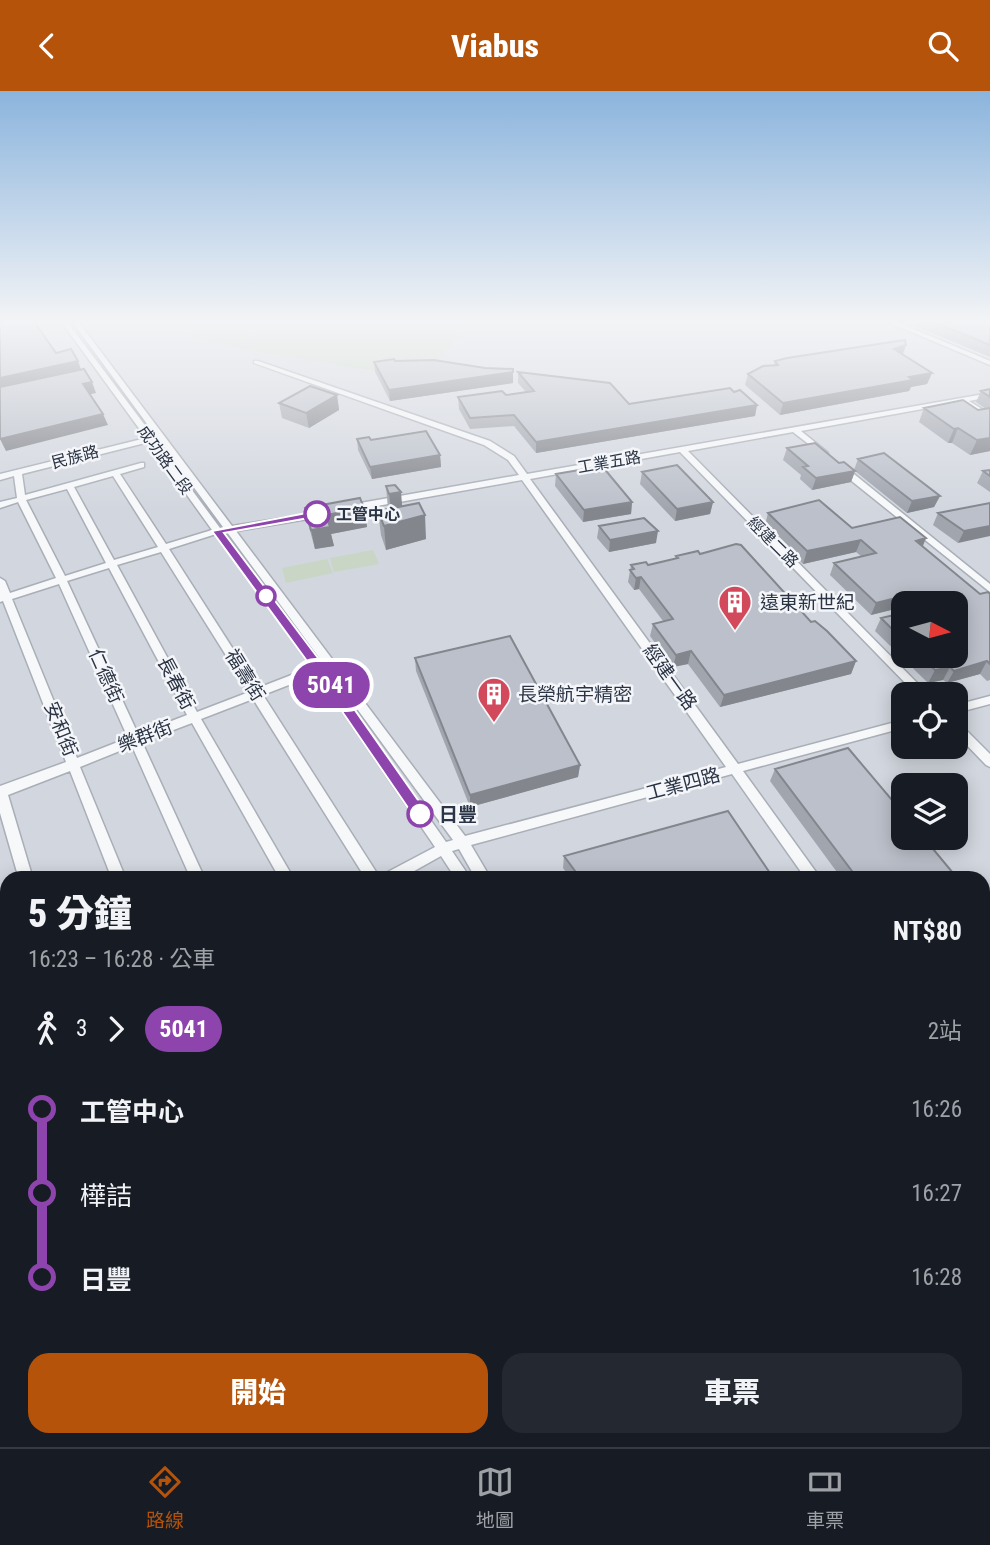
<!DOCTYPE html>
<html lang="zh-TW">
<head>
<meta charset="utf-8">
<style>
  :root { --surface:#171b24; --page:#242831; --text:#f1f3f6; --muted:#9ea1a6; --line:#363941; --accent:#b45309 }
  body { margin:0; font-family:"Roboto Condensed","Noto Sans TC",sans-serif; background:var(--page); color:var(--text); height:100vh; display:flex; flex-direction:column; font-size:26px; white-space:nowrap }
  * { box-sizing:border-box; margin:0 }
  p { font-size:23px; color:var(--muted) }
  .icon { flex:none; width:38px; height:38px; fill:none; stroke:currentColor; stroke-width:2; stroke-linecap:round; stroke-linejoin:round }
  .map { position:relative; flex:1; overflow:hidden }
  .details { position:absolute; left:0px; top:780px; width:990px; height:576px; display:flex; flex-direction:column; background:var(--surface); border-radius:21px 21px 0 0; box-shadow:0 4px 18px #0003 }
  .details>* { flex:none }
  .badge { padding:0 14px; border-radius:23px; font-size:24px; line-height:46px }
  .needle { width:46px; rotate:96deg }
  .tools { position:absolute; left:891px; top:500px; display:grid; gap:14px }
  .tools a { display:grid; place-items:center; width:77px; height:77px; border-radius:14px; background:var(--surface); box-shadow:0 4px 18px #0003; font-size:35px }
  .map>.badge { position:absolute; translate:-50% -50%; box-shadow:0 0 0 4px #fff }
  .legs { display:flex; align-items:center; gap:10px; height:77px; padding:0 28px; font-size:23px }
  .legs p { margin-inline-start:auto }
  .summary { display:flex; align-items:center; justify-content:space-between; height:119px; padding:0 28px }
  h1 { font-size:38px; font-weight:800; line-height:52px }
  .action { display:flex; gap:14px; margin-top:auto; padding:14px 28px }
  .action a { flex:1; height:80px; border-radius:21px; background:var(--accent); color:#fff; font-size:28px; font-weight:800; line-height:80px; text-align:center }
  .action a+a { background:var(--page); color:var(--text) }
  ul { padding:0 28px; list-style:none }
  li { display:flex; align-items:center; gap:24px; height:84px; font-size:26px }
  li i { display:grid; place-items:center; width:10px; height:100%; margin:0 9px; background:currentColor }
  li i::after { content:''; width:18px; height:18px; margin:-9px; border:5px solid; border-radius:50%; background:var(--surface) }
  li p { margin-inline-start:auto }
  li:first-child i { background:linear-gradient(#0000 50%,currentColor 0) }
  li:last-child i { background:linear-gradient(currentColor 50%,#0000 0) }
  header { display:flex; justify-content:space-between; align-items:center; height:91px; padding:0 28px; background:var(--accent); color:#fff; font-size:32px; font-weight:800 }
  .menu { display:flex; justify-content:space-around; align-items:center; height:98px; border-top:2px solid var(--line); background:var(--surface); font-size:19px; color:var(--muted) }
  .menu a { display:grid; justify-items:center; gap:4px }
  .menu .current { color:var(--accent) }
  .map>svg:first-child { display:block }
</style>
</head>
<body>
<header><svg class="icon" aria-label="back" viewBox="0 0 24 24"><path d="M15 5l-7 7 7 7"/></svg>Viabus<svg class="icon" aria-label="search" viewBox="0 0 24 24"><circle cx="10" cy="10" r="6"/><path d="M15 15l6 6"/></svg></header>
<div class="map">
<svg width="990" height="1356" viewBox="0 0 990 1356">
  <rect width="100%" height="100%" fill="#e4e7ec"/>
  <path fill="#d2d6de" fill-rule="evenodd" d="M 0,229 L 990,229 L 990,1356 L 0,1356 ZM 903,513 L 956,513 L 956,565 L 903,565 ZM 903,604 L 956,604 L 956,656 L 903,656 ZM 903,695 L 956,695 L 956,747 L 903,747 ZM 7,788 L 984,788 L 984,1349 L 7,1349 Z"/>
  <path fill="#c9d6c5" d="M 122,229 L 369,229 L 434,234 L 454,229 L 510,229 L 458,246 L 432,273 L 375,280 L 248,259 Z
    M 373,459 L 379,473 L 334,481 L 330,467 Z
    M 327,468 L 333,482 L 286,492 L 282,477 Z"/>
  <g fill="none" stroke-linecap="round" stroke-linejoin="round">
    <defs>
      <path id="minor" d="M 60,229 L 66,229 L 153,345 L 156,345 L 71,229 L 77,229 L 232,435 L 323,421 L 323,425 L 320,426 L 236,440 L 465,745 L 726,676 L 522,389 L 349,420 L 345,417 L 349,414 L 519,384 L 508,369 L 484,354 L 254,272 L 254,270 L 258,270 L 490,350 L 514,365 L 527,383 L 990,302 L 990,306 L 969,310 L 990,323 L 990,328 L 961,311 L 801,340 L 827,361 L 828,363 L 824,365 L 793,341 L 688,360 L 929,604 L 917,604 L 680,361 L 530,388 L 738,673 L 903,629 L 903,637 L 743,680 L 821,788 L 806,788 L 732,683 L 471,754 L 491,788 L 476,788 L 459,758 L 452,760 L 471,788 L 456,788 L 441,765 L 400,788 L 366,788 L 253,608 L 201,628 L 294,788 L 280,788 L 192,632 L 142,651 L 205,788 L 191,788 L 132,655 L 80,676 L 126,788 L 112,788 L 70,680 L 8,704 L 33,788 L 19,788 L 0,722 L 0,695 L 66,671 L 3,510 L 0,511 L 0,487 L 5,490 L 10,502 L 56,487 L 18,411 L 0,417 L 0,411 L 17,407 L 14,385 L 0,389 L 0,383 L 146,347 ZM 155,349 L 159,349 L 223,436 L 220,437 ZM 149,351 L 212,439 L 166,453 L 120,383 L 144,376 L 144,372 L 141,372 L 25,404 L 22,383 ZM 113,385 L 158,456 L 114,469 L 74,396 ZM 67,398 L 106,472 L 65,485 L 26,409 ZM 227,441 L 323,572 L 321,573 L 224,442 ZM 216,443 L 312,576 L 258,597 L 169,458 ZM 161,461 L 249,601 L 197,621 L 117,474 ZM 109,477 L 187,624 L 138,643 L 67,490 ZM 59,493 L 128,647 L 77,667 L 12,508 ZM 328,578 L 453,749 L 446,751 L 326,579 ZM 317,583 L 435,756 L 382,784 L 380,787 L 263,604 Z
        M 883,229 L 892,229 L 990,270 L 990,274 Z
        M 838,375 L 844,375 L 990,493 L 990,501 L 838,379 Z
        M 990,605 L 990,613 L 956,622 L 956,614 Z
        M 956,632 L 960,633 L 990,663 L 990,676 L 986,674 L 956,643 Z
        M 7,974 L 7,990 L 0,993 L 0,977 Z
        M 984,1019 L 990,1021 L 990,1044 L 984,1041 Z
        M 14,1349 L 35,1349 L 34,1356 L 12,1356 Z
        M 124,1349 L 145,1349 L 144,1356 L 122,1356 Z
        M 241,1349 L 263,1349 L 262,1356 L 240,1356 Z
        M 344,1349 L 366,1349 L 365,1356 L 343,1356 Z
        M 469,1349 L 491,1349 L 491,1356 L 469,1356 Z
        M 585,1349 L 607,1349 L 607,1356 L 585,1356 Z
        M 607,1349 L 629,1349 L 629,1356 L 607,1356 Z"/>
    </defs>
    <use href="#minor" stroke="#a9aeb7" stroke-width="3"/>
    <use href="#minor" fill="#f7f8fa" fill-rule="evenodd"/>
  </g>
  <path fill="#a1a5ae" d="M 900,229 L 990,229 L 990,266 Z
    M 906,254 L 903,263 L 932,282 L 927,293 L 911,296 L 909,300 L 780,324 L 745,294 L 748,283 L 774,274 L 775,270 Z
    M 395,270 L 485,277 L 513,292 L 390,310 L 375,281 L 374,271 Z
    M 518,281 L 629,313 L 734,301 L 757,314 L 755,325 L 536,362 L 514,335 L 470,338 L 459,318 L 458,306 L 506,304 L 526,301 L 518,292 Z
    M 990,298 L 990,360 L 970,364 L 952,352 L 948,352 L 919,331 L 924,317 L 978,319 L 986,318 L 976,311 L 981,300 Z
    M 337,304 L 339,319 L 309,337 L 282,327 L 279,312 Z
    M 357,348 L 371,349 L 440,364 L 441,376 L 372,388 L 358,359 Z
    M 787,357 L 839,372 L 854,379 L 858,368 L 940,405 L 934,416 L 907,422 L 855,380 L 851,391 L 812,399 L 800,388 L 801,384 L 783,369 Z
    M 990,379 L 990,401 L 977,392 L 983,380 Z
    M 642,381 L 713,411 L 710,423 L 675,430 L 640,393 Z
    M 556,383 L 632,411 L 631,423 L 583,431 L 555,395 Z
    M 386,395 L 402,416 L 426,448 L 386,459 L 381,444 L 378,420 L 388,418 Z
    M 990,412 L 958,452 L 933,434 L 938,422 Z
    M 305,417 L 364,417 L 367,436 L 331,443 L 334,455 L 315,458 L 309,436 Z
    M 768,422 L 852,437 L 922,456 L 980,503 L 990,503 L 990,589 L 987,590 L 980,583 L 947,592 L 943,589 L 928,592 L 875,540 L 881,527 L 903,522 L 903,565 L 956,565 L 956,513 L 903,513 L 903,516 L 871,524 L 830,484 L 834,472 L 862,466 L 856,461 L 803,473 L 765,434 Z
    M 599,435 L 656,452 L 609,461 L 597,447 Z
    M 700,463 L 811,531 L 856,570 L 851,583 L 720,616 L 688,573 L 673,576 L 650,545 L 653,533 L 663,530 L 639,498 L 634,499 L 628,491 L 631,474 L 648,474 L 675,468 L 676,465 Z
    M 415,567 L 580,674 L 578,686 L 470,716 L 416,580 Z
    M 775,678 L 958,788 L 842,788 L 770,690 Z
    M 564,765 L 774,788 L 571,788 L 563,777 Z
    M 990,938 L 990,1005 L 984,996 L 984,941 Z
    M 746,1349 L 910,1349 L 911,1356 L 746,1356 Z"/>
  <path fill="#83868d" d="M 906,254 L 902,265 L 894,258 Z
    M 78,270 L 82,281 L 0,299 L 0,287 Z
    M 513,281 L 513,292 L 390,310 L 389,299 Z
    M 932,282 L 927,293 L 911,296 L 909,300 L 780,324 L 783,312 Z
    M 92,291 L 96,302 L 87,304 L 83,293 Z
    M 337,304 L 339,319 L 309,337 L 306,322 Z
    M 757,314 L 755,325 L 536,362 L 536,351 Z
    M 103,323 L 108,334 L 6,360 L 0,348 Z
    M 958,337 L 952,352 L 948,352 L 954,338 Z
    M 990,347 L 990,360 L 970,364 L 977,349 Z
    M 440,364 L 441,376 L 372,388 L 370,376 Z
    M 855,380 L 851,391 L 812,399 L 816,387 Z
    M 401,401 L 403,425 L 392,427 L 389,403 Z
    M 940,405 L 934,416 L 907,422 L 912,410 Z
    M 632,411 L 631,423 L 583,431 L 584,419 Z
    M 713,411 L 710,423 L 675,430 L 677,418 Z
    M 364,417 L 367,436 L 331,443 L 334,455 L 315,458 L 311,439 L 326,424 Z
    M 425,424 L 426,448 L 386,459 L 384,435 Z
    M 990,435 L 990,445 L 958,452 L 964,440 Z
    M 658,440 L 656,452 L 609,461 L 610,449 Z
    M 926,447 L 921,460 L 916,450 Z
    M 861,449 L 856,461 L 803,473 L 807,460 Z
    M 641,486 L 639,498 L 634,499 L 636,487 Z
    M 908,504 L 904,513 L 903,513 L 903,516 L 871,524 L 876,512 Z
    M 691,560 L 688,573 L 673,576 L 676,564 Z
    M 856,570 L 851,583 L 720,616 L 724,604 Z
    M 987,570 L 980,583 L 947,592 L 954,580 Z
    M 950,576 L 943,589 L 928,592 L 935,579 Z
    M 580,674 L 578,686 L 470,716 L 470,704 Z
    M 990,841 L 990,848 L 984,850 L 984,843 Z
    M 990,918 L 990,924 L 984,926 L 984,920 Z"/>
  <path fill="#bbc0ca" stroke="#83868d" stroke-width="2" d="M 0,229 L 33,229 L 56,262 L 71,258 L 78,270 L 0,287 Z
    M 929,229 L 990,229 L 990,254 Z
    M 905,249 L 906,254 L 894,258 L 932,282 L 909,286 L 913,289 L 783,312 L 748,283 L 763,275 L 778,274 L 775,270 L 787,267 Z
    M 394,268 L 395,270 L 434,269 L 485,277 L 513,278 L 513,281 L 389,299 L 374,271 Z
    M 84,278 L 92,291 L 83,293 L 103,323 L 0,348 L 0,296 Z
    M 518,281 L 610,292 L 629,313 L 730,297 L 734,301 L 740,299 L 757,314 L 536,351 L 514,324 L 470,327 L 458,306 L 502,300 L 506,304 L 534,300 Z
    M 310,295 L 337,304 L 306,322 L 279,312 Z
    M 990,298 L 990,306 L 981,300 Z
    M 963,309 L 978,319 L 990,317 L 990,347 L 977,349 L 958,337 L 954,338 L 924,317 Z
    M 426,340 L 440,364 L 370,376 L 357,348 L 369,346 L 371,349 Z
    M 815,352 L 839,372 L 844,371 L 855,380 L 816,387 L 803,376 L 808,375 L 787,357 Z
    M 884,362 L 940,405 L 912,410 L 858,368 Z
    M 677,374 L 713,411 L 677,418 L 642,381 Z
    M 602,375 L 632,411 L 584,419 L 556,383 Z
    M 990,379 L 990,385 L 983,380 Z
    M 395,394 L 401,401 L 389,403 L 386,395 Z
    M 360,407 L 364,417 L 326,424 L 330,436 L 311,439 L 305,417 Z
    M 819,409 L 852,437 L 900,426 L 926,447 L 916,450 L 980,503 L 988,501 L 990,503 L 990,573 L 987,570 L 954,580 L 950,576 L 935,579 L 920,565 L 956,565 L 956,513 L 941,513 L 951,510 L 908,504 L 876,512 L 834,472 L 876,462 L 861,449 L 807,460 L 768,422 Z
    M 419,412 L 425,424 L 384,435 L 378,420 Z
    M 990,412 L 990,435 L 964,440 L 938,422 Z
    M 644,427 L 658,440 L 610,449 L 599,435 Z
    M 736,453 L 741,454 L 811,531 L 815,530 L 827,540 L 856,570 L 724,604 L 691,560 L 676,564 L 653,533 L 673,528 L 641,486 L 636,487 L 630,479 L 634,478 L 631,474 L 646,471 L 648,474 L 678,467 L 676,465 L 698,460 L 700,463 Z
    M 903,522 L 903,549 L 881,527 Z
    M 510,545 L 580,674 L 470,704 L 415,567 Z
    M 848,657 L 903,722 L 903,747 L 924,747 L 958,788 L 858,788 L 775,678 Z
    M 728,720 L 774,788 L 581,788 L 564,765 Z
    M 984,817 L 990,825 L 990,841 L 984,843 Z
    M 990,879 L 990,918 L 984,920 L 984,881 Z
    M 990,938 L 990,980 L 984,971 L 984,941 Z
    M 753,1349 L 910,1349 L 911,1356 L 754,1356 Z"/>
  <linearGradient id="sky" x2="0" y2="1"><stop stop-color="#8bb4dd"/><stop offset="0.55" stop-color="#f3f4f6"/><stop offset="1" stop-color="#f3f4f6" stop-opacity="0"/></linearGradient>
  <rect width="990" height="419" fill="url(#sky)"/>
  <path fill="#8e44ad" stroke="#fff" stroke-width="2" d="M 317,420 L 320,421 L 320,425 L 224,442 L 324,575 L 425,719 L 425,727 L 415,727 L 315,581 L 212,440 Z"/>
  <defs>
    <symbol id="building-pin" viewBox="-11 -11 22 30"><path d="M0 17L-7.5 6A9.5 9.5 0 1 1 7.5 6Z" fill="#d1495b" stroke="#f4f6f9"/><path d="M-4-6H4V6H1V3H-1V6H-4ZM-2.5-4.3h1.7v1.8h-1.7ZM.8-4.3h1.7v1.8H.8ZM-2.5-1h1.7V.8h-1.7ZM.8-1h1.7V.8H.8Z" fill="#fff"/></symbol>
  </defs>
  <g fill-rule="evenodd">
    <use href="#building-pin" x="716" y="492" width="38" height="52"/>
    <use href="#building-pin" x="475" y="584" width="38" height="52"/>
  </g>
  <g fill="#fff" stroke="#8e44ad" stroke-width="3.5">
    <circle cx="317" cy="423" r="12"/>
    <circle cx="266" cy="505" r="9"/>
    <circle cx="420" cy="723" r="12"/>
  </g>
  <g text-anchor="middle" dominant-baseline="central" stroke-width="5" stroke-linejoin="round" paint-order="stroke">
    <g font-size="16" fill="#2b3445" stroke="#f4f6f9">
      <text transform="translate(75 366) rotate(-15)">民族路</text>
      <text transform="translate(165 369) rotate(54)">成功路二段</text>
      <text transform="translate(609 371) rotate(-10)">工業五路</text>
      <text transform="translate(773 451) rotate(45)">經建二路</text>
    </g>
    <g font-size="16" font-weight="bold" fill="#2b3445" stroke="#f4f6f9" text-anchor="start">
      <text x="336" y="423">工管中心</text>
    </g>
    <g font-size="19" fill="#2b3445" stroke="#f4f6f9" text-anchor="start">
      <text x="760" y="511">遠東新世紀</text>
      <text x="518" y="603">長榮航宇精密</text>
    </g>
    <g font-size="19" fill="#2b3445" stroke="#f4f6f9">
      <text transform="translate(245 584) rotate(58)">福壽街</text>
      <text transform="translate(106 585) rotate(66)">仁德街</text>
      <text transform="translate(670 586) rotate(54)">經建一路</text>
      <text transform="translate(176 592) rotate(62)">長春街</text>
      <text transform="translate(61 638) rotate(68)">安和街</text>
      <text transform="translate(145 645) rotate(-21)">樂群街</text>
      <text transform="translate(683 693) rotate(-15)">工業四路</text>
    </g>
    <g font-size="19" font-weight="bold" fill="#2b3445" stroke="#f4f6f9" text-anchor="start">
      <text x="439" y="723">日豐</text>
    </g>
  </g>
</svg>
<div class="tools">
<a><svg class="needle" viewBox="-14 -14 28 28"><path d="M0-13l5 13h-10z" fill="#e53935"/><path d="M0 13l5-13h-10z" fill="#9ea1a6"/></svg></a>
<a><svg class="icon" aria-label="locate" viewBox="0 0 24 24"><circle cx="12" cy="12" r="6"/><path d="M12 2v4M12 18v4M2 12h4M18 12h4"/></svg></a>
<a><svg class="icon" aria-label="layers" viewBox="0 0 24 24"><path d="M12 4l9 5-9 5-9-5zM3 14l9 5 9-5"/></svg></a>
</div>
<b class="badge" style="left:331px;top:594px;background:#8e44ad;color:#fff">5041</b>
<section class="details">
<div class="summary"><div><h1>5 分鐘</h1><p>16:23 – 16:28 · 公車</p></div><b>NT$80</b></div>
<div class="legs"><svg class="icon" aria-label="walk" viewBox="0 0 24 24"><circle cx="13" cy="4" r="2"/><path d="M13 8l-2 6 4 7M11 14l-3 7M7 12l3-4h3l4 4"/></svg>3<svg class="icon" aria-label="forward" viewBox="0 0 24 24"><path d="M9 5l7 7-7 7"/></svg><b class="badge" style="background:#8e44ad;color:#fff">5041</b><p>2站</p></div>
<ul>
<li><i style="color:#8e44ad"></i><b>工管中心</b><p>16:26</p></li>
<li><i style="color:#8e44ad"></i><span>樺詰</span><p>16:27</p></li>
<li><i style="color:#8e44ad"></i><b>日豐</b><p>16:28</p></li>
</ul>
<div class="action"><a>開始</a><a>車票</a></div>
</section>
</div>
<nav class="menu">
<a class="current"><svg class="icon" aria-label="directions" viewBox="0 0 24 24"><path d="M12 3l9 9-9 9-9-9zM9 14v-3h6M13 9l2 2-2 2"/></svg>路線</a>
<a><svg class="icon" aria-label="map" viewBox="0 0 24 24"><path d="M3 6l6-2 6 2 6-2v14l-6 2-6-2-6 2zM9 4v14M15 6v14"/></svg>地圖</a>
<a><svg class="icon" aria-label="tickets" viewBox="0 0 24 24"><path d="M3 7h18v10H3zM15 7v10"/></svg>車票</a>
</nav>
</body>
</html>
